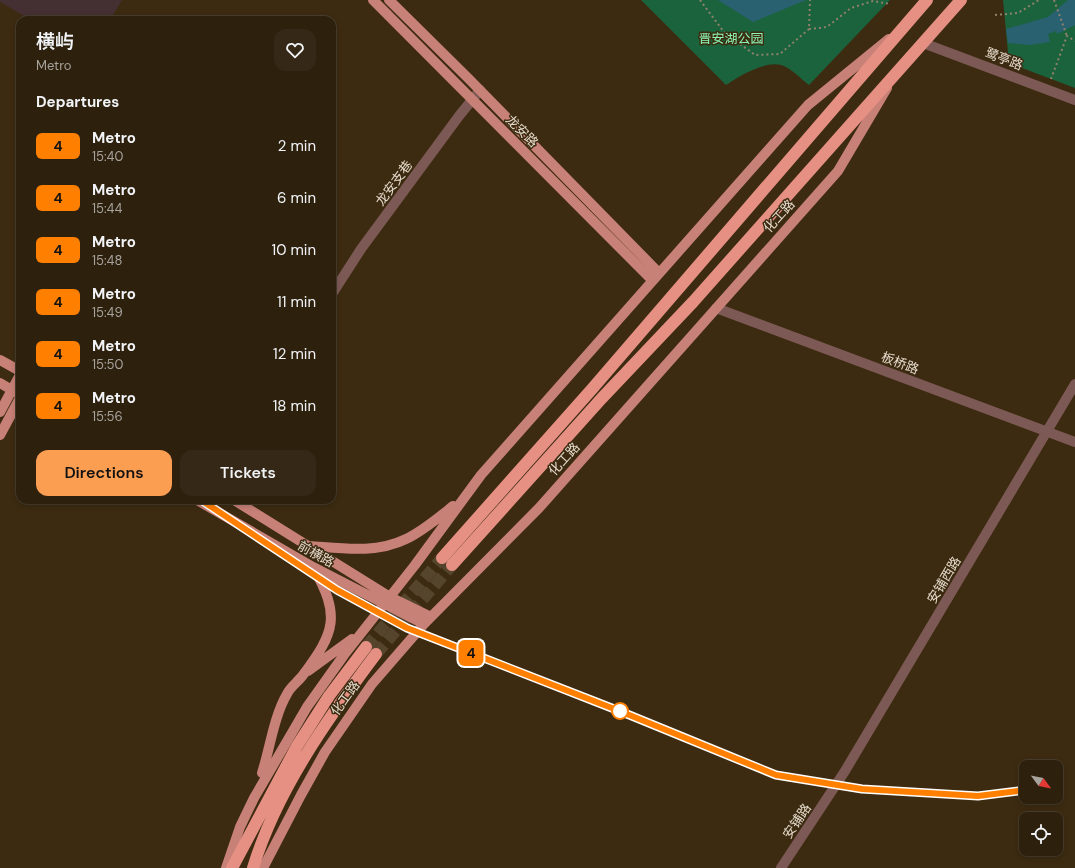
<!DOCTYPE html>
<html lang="en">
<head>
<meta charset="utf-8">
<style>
  :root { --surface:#2d200d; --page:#352816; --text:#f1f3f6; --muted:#a7a39d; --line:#483e2e; --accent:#fb9e52 }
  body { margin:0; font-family:"DM Sans","Noto Sans SC",sans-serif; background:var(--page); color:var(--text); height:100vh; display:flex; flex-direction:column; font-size:15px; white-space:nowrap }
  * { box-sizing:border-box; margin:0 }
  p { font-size:13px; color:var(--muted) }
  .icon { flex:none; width:22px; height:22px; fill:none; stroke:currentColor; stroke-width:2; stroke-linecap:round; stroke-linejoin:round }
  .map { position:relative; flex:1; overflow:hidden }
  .sheet { position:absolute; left:16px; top:16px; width:320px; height:488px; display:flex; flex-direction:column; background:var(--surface); border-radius:12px; box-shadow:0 2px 6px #0003,0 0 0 1px var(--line) }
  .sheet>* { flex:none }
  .badge { padding:0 8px; border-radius:6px; font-size:14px; line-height:26px }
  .needle { width:26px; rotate:122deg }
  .fabs { position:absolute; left:1019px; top:760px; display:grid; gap:8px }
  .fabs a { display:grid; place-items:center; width:44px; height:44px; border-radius:8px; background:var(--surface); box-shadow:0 2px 6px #0003,0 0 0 1px var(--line); font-size:20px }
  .map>.badge { position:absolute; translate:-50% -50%; box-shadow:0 0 0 2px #fff }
  h2 { padding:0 20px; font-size:15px; line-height:36px }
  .round { display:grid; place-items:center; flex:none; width:42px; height:42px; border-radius:12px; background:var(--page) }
  .overview { display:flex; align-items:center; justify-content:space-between; height:68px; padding:0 20px }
  h1 { font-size:19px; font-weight:600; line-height:30px }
  .primary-button { display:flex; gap:8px; margin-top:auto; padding:8px 20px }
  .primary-button a { flex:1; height:46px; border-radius:12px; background:var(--accent); color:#111; font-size:16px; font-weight:600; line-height:46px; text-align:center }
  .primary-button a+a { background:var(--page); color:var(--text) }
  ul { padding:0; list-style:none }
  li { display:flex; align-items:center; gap:12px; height:52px; padding:0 20px }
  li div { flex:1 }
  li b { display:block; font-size:15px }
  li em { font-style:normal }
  li .badge { min-width:44px; font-weight:700; text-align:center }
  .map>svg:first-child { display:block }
</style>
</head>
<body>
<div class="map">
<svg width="1075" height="868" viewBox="0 0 1075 868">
  <rect width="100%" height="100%" fill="#3c2b11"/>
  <path fill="#443032" d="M 0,0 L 122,0 L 110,20 L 31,20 L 0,2 Z"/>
  <path fill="#1b633c" d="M 641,0 L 890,0 L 809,85 C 801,79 790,67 781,65 C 764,61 739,76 726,85 Z
    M 1003,0 L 1075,0 L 1075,88 L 1009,63 Z"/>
  <path fill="#296171" d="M 718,0 L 806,0 L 753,22 Z
    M 1068,0 L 1075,0 L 1075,25 L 1057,34 L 1056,31 L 1048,34 L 1050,42 L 1030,45 L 1008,43 L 1006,29 L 1048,17 Z"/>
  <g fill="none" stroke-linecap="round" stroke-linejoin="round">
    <path stroke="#56452d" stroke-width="12" stroke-dasharray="12 6" stroke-linecap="butt" d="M 366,647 L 442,558
      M 376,654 L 452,565"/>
    <path stroke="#8f816c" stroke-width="2" stroke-dasharray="2 3" stroke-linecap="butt" d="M 700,0 L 724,32 L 755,55 L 780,54 L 809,29 L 810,0
      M 1054,0 L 1067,36
      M 995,15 L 1018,13 L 1039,0
      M 809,29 L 827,27 L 851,8 L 873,1 L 890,4
      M 1051,79 L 1067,36 L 1075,41"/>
    <path stroke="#7c5954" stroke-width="10" d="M 923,43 L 1075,100
      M 332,294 L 361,249 L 459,116 L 480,90
      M 716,308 L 1075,442
      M 781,868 L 845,771 L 1075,384"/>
    <path stroke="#c88177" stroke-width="10" d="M 373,0 L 652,280
      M 389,0 L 468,78 L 659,273
      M 0,360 L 20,371
      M 0,383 L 17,393
      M 0,412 L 20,375
      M 0,435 L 20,398
      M 197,500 L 313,567 L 424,624
      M 234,500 L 390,597 L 431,617
      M 309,546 C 340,548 376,554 406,539 C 423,531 438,518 453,506
      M 308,671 L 352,639
      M 262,773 C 270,748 274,716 287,694 C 290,687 298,682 303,675 C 335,632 341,616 313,567
      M 226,868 L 240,827 L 254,798 L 307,707 L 344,655 L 415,565 L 481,475 L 808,105 L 889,39
      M 263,868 L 301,795 L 325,752 L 372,684 L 424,624 L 539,508 L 838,171 L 887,88"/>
    <path stroke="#e69084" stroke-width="12" d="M 442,558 L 592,389 L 927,0
      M 452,565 L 602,398 L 693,302 L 961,0
      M 232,868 L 297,746 L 329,696 L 366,647
      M 253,868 C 276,791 328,718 376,654"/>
  </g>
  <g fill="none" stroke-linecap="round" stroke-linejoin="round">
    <defs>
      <path id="line" d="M 201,500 L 337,590 L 407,628 L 622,712 L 776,775 L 862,789 L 978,796 L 1026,790"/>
    </defs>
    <use href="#line" stroke="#fff" stroke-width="9"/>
    <use href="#line" stroke="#ff7f00" stroke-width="6"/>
  </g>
  <circle fill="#fff" stroke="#ff7f00" stroke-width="2" cx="620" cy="711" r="8"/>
  <g text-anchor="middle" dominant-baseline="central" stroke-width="3" stroke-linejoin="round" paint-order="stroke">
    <g font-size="13" fill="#8cf6b4" stroke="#3c2b11">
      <text x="731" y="38">晋安湖公园</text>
    </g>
    <g font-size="13" fill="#e6dbcc" stroke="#3c2b11">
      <text transform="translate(1004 59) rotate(21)">鹭亭路</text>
      <text transform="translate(522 131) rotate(45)">龙安路</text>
      <text transform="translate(394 183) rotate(-54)">龙安支巷</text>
      <text transform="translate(779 216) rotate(-48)">化工路</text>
      <text transform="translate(900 363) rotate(21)">板桥路</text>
      <text transform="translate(564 459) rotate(-48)">化工路</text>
      <text transform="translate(316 554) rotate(29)">前横路</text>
      <text transform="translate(944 580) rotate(-59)">安铺西路</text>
      <text transform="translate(345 698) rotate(-54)">化工路</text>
      <text transform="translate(797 821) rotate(-56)">安铺路</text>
    </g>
  </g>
</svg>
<div class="fabs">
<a><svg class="needle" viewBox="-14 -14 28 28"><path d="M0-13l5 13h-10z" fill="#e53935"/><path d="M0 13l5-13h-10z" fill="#a7a39d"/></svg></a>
<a><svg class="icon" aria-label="locate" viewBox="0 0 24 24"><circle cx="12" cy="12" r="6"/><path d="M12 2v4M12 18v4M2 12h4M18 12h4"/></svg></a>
</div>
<b class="badge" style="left:471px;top:653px;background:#ff7f00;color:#111">4</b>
<section class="sheet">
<div class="overview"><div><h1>横屿</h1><p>Metro</p></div><a class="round"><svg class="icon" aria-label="heart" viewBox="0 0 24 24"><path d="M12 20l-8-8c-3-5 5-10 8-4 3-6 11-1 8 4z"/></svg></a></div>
<h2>Departures</h2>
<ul>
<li><span class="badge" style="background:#ff7f00;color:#111">4</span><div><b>Metro</b><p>15:40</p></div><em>2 min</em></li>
<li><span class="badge" style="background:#ff7f00;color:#111">4</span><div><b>Metro</b><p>15:44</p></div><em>6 min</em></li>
<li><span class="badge" style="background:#ff7f00;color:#111">4</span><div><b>Metro</b><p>15:48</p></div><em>10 min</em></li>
<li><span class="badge" style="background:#ff7f00;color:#111">4</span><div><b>Metro</b><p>15:49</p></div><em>11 min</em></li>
<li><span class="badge" style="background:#ff7f00;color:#111">4</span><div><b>Metro</b><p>15:50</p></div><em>12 min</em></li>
<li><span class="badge" style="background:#ff7f00;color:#111">4</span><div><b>Metro</b><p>15:56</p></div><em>18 min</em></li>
</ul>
<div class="primary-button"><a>Directions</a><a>Tickets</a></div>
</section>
</div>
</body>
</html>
